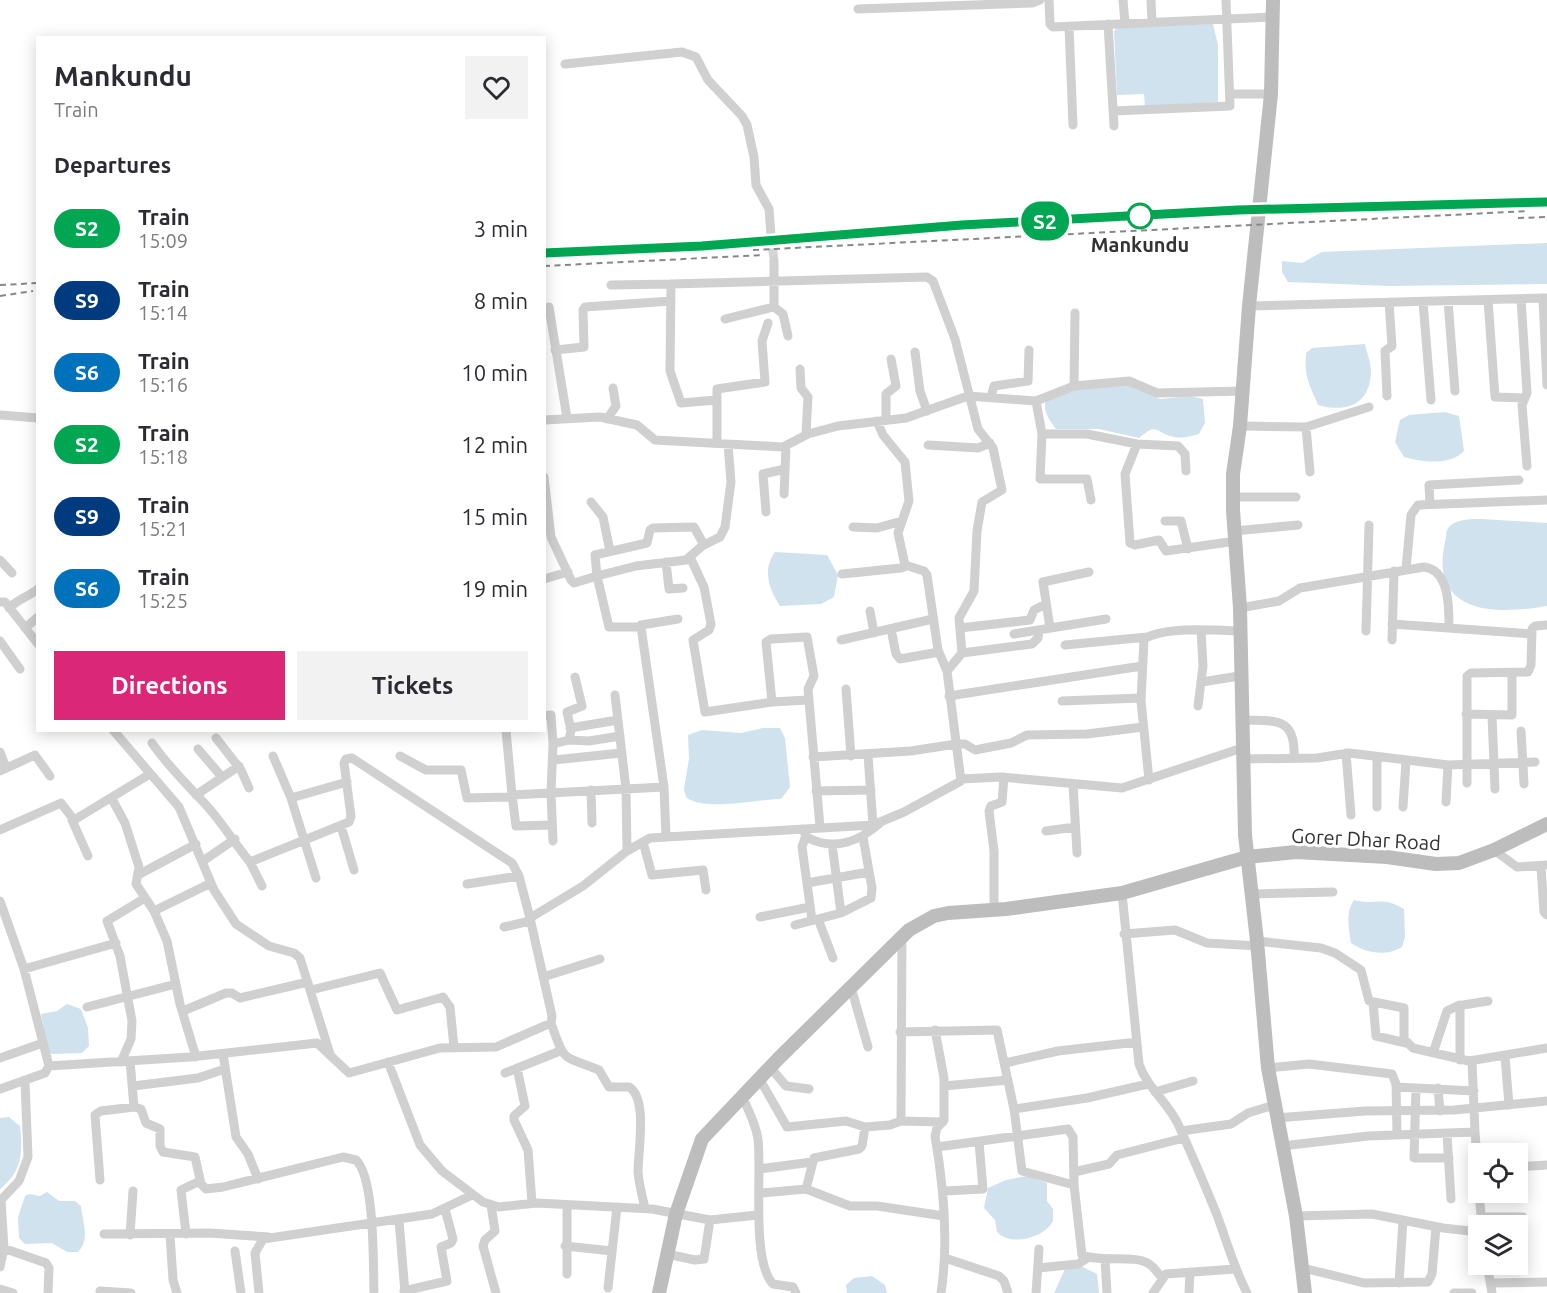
<!DOCTYPE html>
<html lang="en">
<head>
<meta charset="utf-8">
<style>
  :root { --surface:#fff; --page:#f2f2f3; --text:#2b2b33; --muted:#7c7c81; --accent:#db2777 }
  body { margin:0; font-family:Ubuntu,sans-serif; background:var(--page); color:var(--text); height:100vh; display:flex; flex-direction:column; font-size:22px; white-space:nowrap }
  * { box-sizing:border-box; margin:0 }
  p { font-size:20px; color:var(--muted) }
  .icon { flex:none; width:33px; height:33px; fill:none; stroke:currentColor; stroke-width:2; stroke-linecap:round; stroke-linejoin:round }
  .map { position:relative; flex:1; overflow:hidden }
  .panel { position:absolute; left:36px; top:36px; width:510px; height:696px; display:flex; flex-direction:column; background:var(--surface); border-radius:0px; box-shadow:0 3px 15px #0003 }
  .panel>* { flex:none }
  .badge { padding:0 12px; border-radius:20px; font-size:21px; line-height:39px }
  .fabs { position:absolute; left:1468px; top:1143px; display:grid; gap:12px }
  .fabs a { display:grid; place-items:center; width:60px; height:60px; border-radius:0px; background:var(--surface); box-shadow:0 3px 15px #0003; font-size:30px }
  .map>.badge { position:absolute; translate:-50% -50%; box-shadow:0 0 0 3px #fff }
  h2 { padding:0 18px; font-size:22px; line-height:54px }
  .round { display:grid; place-items:center; flex:none; width:63px; height:63px; border-radius:0px; background:var(--page) }
  .head { display:flex; align-items:center; justify-content:space-between; height:102px; padding:0 18px }
  h1 { font-size:28px; font-weight:600; line-height:45px }
  .primary-button { display:flex; gap:12px; margin-top:auto; padding:12px 18px }
  .primary-button a { flex:1; height:69px; border-radius:0px; background:var(--accent); color:#fff; font-size:24px; font-weight:600; line-height:69px; text-align:center }
  .primary-button a+a { background:var(--page); color:var(--text) }
  ul { padding:0; list-style:none }
  li { display:flex; align-items:center; gap:18px; height:72px; padding:0 18px }
  li div { flex:1 }
  li b { display:block; font-size:22px }
  li em { font-style:normal }
  li .badge { min-width:66px; font-weight:700; text-align:center }
  .map>svg:first-child { display:block }
</style>
</head>
<body>
<div class="map">
<svg width="1547" height="1293" viewBox="0 0 1547 1293">
  <rect width="100%" height="100%" fill="#fff"/>
  <path fill="#cfe2ee" d="M 1213,24 L 1218,45 L 1218,102 L 1145,106 L 1144,94 L 1117,95 L 1114,31 L 1117,28 Z
    M 1547,243 L 1547,284 L 1389,286 L 1288,282 L 1282,272 L 1282,261 L 1302,263 L 1322,252 Z
    M 1365,344 C 1367,353 1371,363 1371,372 C 1370,405 1346,413 1318,405 C 1309,383 1304,377 1306,353 L 1312,348 Z
    M 1129,385 L 1160,399 L 1189,396 L 1203,399 L 1205,423 L 1199,434 C 1191,436 1182,439 1174,437 C 1155,433 1158,421 1139,438 L 1099,429 L 1056,429 C 1050,421 1042,411 1046,400 C 1071,387 1101,387 1129,385 Z
    M 1445,412 L 1459,416 L 1464,451 C 1450,466 1422,462 1404,457 L 1395,442 L 1400,420 L 1409,415 Z
    M 1482,519 L 1547,523 L 1547,606 C 1523,610 1487,614 1465,602 C 1441,589 1440,565 1445,542 C 1447,536 1445,529 1451,525 C 1459,519 1472,519 1482,519 Z
    M 775,552 L 827,555 L 838,575 L 834,597 L 821,604 L 780,606 C 769,589 762,570 775,552 Z
    M 763,728 L 780,728 L 785,738 L 790,787 L 781,799 C 758,799 704,812 686,797 L 684,789 L 689,759 L 688,735 L 702,730 L 741,733 Z
    M 1354,900 C 1377,906 1381,895 1404,909 L 1405,937 L 1402,947 C 1385,957 1366,953 1351,943 C 1349,928 1345,913 1354,900 Z
    M 67,1004 L 81,1009 L 88,1028 L 89,1046 L 82,1053 L 52,1054 L 48,1052 L 41,1014 L 57,1011 Z
    M 9,1117 L 20,1126 C 23,1153 22,1172 0,1189 L 0,1118 Z
    M 1027,1176 L 1047,1183 L 1047,1201 L 1053,1209 L 1053,1221 C 1044,1238 1011,1247 997,1232 L 995,1220 L 984,1208 L 988,1188 L 1006,1180 Z
    M 47,1192 L 59,1201 L 75,1201 L 81,1206 C 82,1221 91,1239 78,1252 L 67,1252 L 52,1243 L 25,1244 L 19,1238 L 18,1217 L 25,1196 L 29,1194 L 40,1196 Z
    M 1081,1266 L 1097,1274 L 1099,1293 L 1054,1293 L 1065,1269 Z
    M 872,1276 L 885,1285 L 887,1293 L 847,1293 L 846,1285 L 854,1278 Z"/>
  <g fill="none" stroke-linecap="round" stroke-linejoin="round">
    <path stroke="#d6d6d6" stroke-width="9" stroke-dasharray="9 4.5" stroke-linecap="butt" d="M 771,235 L 774,260"/>
    <path stroke="#d0d0d0" stroke-width="9" d="M 1049,0 L 1050,24 L 1053,27 L 1273,17
      M 1123,0 L 1125,23
      M 1151,0 L 1152,22
      M 858,9 L 1032,3 L 1040,0
      M 1108,24 L 1114,126
      M 1069,26 L 1073,125
      M 565,64 L 682,52 L 696,57 L 708,80 L 742,116 L 747,125 L 754,157 L 756,185 L 769,209 L 771,235
      M 1230,94 L 1271,94
      M 1113,111 L 1230,106 L 1226,0
      M 774,260 L 774,307 L 783,314 L 788,336
      M 611,285 L 671,284
      M 1543,298 L 1547,385
      M 1521,299 L 1527,393 L 1522,405 L 1527,466
      M 1488,300 L 1495,397 L 1525,398
      M 1448,301 L 1455,391
      M 1423,302 L 1431,400
      M 1249,306 L 1547,298
      M 549,307 L 567,418
      M 725,319 L 774,307
      M 555,350 L 584,347 L 583,310 L 585,307 L 671,301
      M 915,352 L 920,391 L 927,411
      M 800,369 L 801,388 L 808,397 L 806,434
      M 1074,386 L 1075,313
      M 1387,396 L 1385,351 L 1392,346 L 1389,302
      M 991,397 L 994,386 L 1028,381 L 1029,350
      M 1036,401 L 1042,434 L 1040,479 L 1087,479 L 1091,500
      M 0,415 L 38,418
      M 607,419 L 616,406 L 613,388
      M 544,420 L 600,417 L 637,425 L 655,440 L 783,447 L 808,434 L 838,426 L 906,418 L 968,396 L 1036,401 L 1074,386 L 1129,381 L 1157,393 L 1242,391
      M 886,420 L 886,394 L 896,386 L 891,359
      M 877,421 L 883,435 L 905,462 L 909,501 L 898,533 L 905,565 L 924,571 L 927,575 L 938,650 L 947,671
      M 1240,426 L 1306,427 L 1369,407
      M 1306,427 L 1310,472
      M 1042,434 L 1087,434 L 1137,444 L 1178,446 L 1185,454 L 1186,471
      M 717,443 L 717,389 L 765,382 L 762,341 L 768,323
      M 1137,444 L 1125,474 L 1130,543 L 1135,545 L 1159,540 L 1166,551 L 1236,541
      M 928,445 L 978,448 L 990,443
      M 544,477 L 551,537 L 571,580 L 574,583 L 597,576 L 609,627 L 641,627 L 664,787 L 666,837
      M 784,494 L 786,447
      M 1232,497 L 1296,497
      M 591,502 L 603,517 L 610,551
      M 1430,504 L 1429,485 L 1519,480
      M 766,512 L 763,474 L 785,469
      M 1165,521 L 1181,521 L 1188,549
      M 853,527 L 877,528 L 902,521
      M 1234,531 L 1298,525
      M 704,545 L 694,527 L 653,528 L 650,530 L 647,543 L 595,555 L 597,576 L 636,566 L 686,560 L 702,546 L 720,537 L 725,527 L 731,482 L 728,444
      M 690,557 L 704,587 L 711,624 L 709,630 L 693,640 L 705,712 L 772,702 L 808,700
      M 0,560 L 12,573
      M 666,562 L 669,589 L 683,588
      M 1406,569 L 1411,515 L 1418,505 L 1547,500
      M 842,574 L 901,568 L 906,566
      M 544,579 L 568,572
      M 0,602 L 5,602 L 38,644
      M 9,608 C 18,599 28,597 38,589
      M 1240,608 L 1279,601 L 1300,588 L 1424,567 C 1450,570 1449,609 1449,628
      M 870,611 L 874,633
      M 1392,624 L 1532,634
      M 641,625 L 678,619
      M 25,628 L 38,617
      M 960,628 L 1030,620 L 1034,610 L 1046,604
      M 1050,628 L 1043,582 L 1089,572
      M 891,629 L 896,654 L 900,659 L 939,652
      M 1366,631 L 1369,525
      M 1014,634 L 1106,619
      M 841,640 L 933,619
      M 1392,640 L 1394,571
      M 0,641 L 20,669
      M 1065,645 L 1147,637
      M 962,653 L 1032,644 L 1038,638 L 1039,630
      M 1202,682 L 1239,676
      M 846,689 L 851,756
      M 615,695 L 626,789 L 627,851
      M 949,696 L 1142,666
      M 1062,701 L 1141,698
      M 772,702 L 766,642 L 771,639 L 807,637 L 814,676 L 808,689 L 820,827
      M 1198,706 L 1203,666 L 1201,630
      M 1466,714 L 1512,715 L 1512,673
      M 1492,715 L 1495,789
      M 544,716 L 551,715 L 553,744
      M 1242,720 C 1275,721 1296,716 1294,758
      M 570,728 L 618,720
      M 113,730 L 179,807 L 214,890 L 236,924 L 269,946 L 294,953 L 300,958 L 330,1054
      M 506,730 L 512,795 L 664,787
      M 1521,731 L 1524,784
      M 216,738 L 241,770 L 249,788
      M 569,740 L 589,741 L 620,736
      M 152,743 C 170,769 187,784 207,806 C 223,824 235,844 250,862 L 349,822 L 351,816 L 344,763 L 346,759 L 352,758 L 512,863 L 519,876 L 530,918
      M 198,749 L 222,777
      M 0,752 L 6,768
      M 1346,753 L 1351,815
      M 868,755 L 873,825
      M 273,756 L 291,798 L 316,878
      M 400,756 L 426,770 L 461,770 L 467,798 L 512,797
      M 813,757 L 911,751 L 956,744 L 965,744 L 975,750 L 1011,743 L 1027,735 L 1087,734 L 1143,727
      M 1377,757 L 1377,807
      M 1242,759 L 1317,758 L 1349,753 L 1448,765 L 1535,762
      M 554,760 L 621,753
      M 0,771 L 35,755 L 50,776
      M 961,779 L 1001,777 L 1122,788 L 1242,748
      M 1149,780 L 1141,701 L 1144,639 C 1165,626 1215,630 1239,631
      M 1467,783 L 1467,676 L 1471,673 L 1528,672 L 1531,665 L 1532,629 L 1535,626 L 1547,625
      M 1073,784 L 1077,853
      M 591,790 L 592,823
      M 816,791 L 871,790
      M 196,795 L 239,766
      M 512,795 L 516,826 L 552,825
      M 291,798 L 347,782
      M 112,799 L 125,823 L 139,867 L 136,884 L 154,911 L 167,941 L 180,1004 L 196,1057
      M 1446,802 L 1448,765
      M 1403,807 L 1406,761
      M 72,820 L 88,856
      M 341,826 L 354,870
      M 802,829 L 808,838 C 835,851 860,841 880,823
      M 0,830 L 61,803 L 74,820 L 150,774
      M 1046,831 L 1075,827
      M 806,835 L 802,847 L 812,920
      M 553,841 L 551,793 L 553,744 L 569,740 L 571,730 L 567,712 L 582,706 L 575,677
      M 643,842 L 652,875 L 703,870 L 706,890
      M 832,844 L 841,913
      M 1494,850 L 1517,867 L 1547,865
      M 203,861 L 235,839
      M 250,862 L 262,886
      M 1541,867 L 1544,912 L 1547,915
      M 138,875 L 196,844
      M 807,883 L 869,872
      M 467,884 L 519,876
      M 1122,893 L 1139,1064 C 1147,1088 1168,1102 1179,1126 C 1192,1155 1205,1185 1217,1215 C 1227,1242 1234,1268 1247,1293
      M 1252,894 L 1333,892
      M 0,901 L 24,969 L 49,1066 L 45,1073 L 0,1089
      M 994,910 L 994,851 L 989,811 L 991,806 L 1002,802 L 1004,777
      M 154,911 L 211,883
      M 760,917 L 810,907
      M 818,919 L 833,958
      M 795,925 L 841,913 L 871,898 L 872,888 L 863,837
      M 504,927 L 530,921
      M 1124,934 L 1175,930 L 1207,943 L 1258,946
      M 1257,941 L 1321,948 L 1335,953 L 1361,970 L 1369,1001 L 1404,1008 L 1404,1039 L 1413,1048 L 1469,1061 L 1547,1048
      M 24,969 L 116,943
      M 543,977 L 600,959
      M 851,987 L 868,1047
      M 311,990 L 380,973 L 397,1010 L 443,997 L 450,1007 L 454,1047
      M 1373,1002 L 1376,1036 L 1406,1043
      M 1460,1005 L 1460,1060
      M 87,1007 L 176,984
      M 183,1011 L 226,993 L 232,993 L 240,998 L 308,982
      M 551,1023 C 565,1064 562,1055 599,1070 L 609,1087 L 629,1087 C 648,1098 638,1151 638,1172 C 639,1184 642,1196 645,1208
      M 935,1030 L 944,1078 L 944,1120 L 937,1128 L 935,1136 C 944,1188 949,1241 941,1293
      M 900,1032 L 997,1030 L 1014,1109 L 1022,1171 L 1074,1185 L 1082,1255 C 1101,1263 1135,1254 1149,1264 C 1154,1267 1158,1273 1162,1278
      M 1433,1053 L 1447,1011 L 1457,1006 L 1488,1001
      M 223,1054 L 236,1137 L 248,1154 L 258,1179
      M 1505,1057 L 1509,1105
      M 0,1058 L 43,1043
      M 121,1062 L 131,1039 L 132,1021 L 120,956 L 107,921 L 145,898
      M 388,1062 L 420,1145 L 442,1171 L 483,1202 L 499,1207 L 537,1203 L 652,1209 L 710,1220 L 758,1215
      M 1005,1063 L 1058,1051 L 1137,1042
      M 49,1066 L 190,1057 L 317,1043 L 349,1073 L 440,1048 L 496,1047 L 551,1023 L 552,1016 L 530,918 L 583,886 L 627,851 L 650,838 L 873,825 L 904,812 L 961,781 L 947,671 L 962,653 L 959,618 L 974,591 L 977,531 L 982,502 L 1002,490 L 993,448 L 978,429 L 955,339 L 933,281 L 927,277 L 671,284 L 670,371 L 681,403 L 716,400
      M 770,1067 L 786,1086 L 809,1089
      M 517,1068 L 525,1106 L 514,1116 L 514,1120 L 528,1150 L 532,1203
      M 1268,1068 L 1309,1064 L 1392,1074 L 1396,1084 L 1397,1135
      M 505,1073 L 560,1051
      M 759,1078 L 787,1127 L 846,1121 L 865,1127
      M 133,1086 L 198,1078 L 225,1069
      M 944,1086 L 1008,1080
      M 1396,1087 L 1474,1091
      M 1416,1088 L 1414,1158 L 1449,1158
      M 1438,1088 L 1440,1111
      M 1155,1092 L 1193,1081
      M 742,1096 C 748,1110 756,1124 758,1139 C 762,1173 751,1261 773,1284 L 793,1287 L 796,1293
      M 134,1107 L 141,1109 L 146,1123 L 160,1129 L 160,1146 L 163,1152 L 195,1157 L 201,1184 L 206,1189 L 223,1187 L 343,1157 L 356,1160 C 375,1178 373,1263 374,1291
      M 1014,1109 L 1087,1098 L 1148,1084
      M 1276,1118 L 1365,1111 L 1454,1110 L 1547,1101
      M 901,1121 L 943,1122
      M 1181,1131 L 1231,1124 L 1248,1113 L 1274,1105
      M 1475,1132 L 1479,1185
      M 1447,1134 L 1451,1199
      M 1282,1146 L 1368,1136 L 1475,1132 L 1472,1061
      M 937,1147 L 1068,1129 L 1073,1137 L 1074,1185
      M 1518,1167 L 1547,1165
      M 759,1169 L 812,1162
      M 1074,1172 L 1109,1164 L 1117,1155 L 1184,1138
      M 100,1180 L 95,1115 L 101,1111 L 134,1107 L 130,1061
      M 806,1189 L 850,1206 L 877,1206 L 944,1216
      M 944,1191 L 983,1189 L 979,1142
      M 1479,1192 L 1482,1226
      M 761,1193 L 806,1189 L 814,1158 L 859,1149 L 862,1146 L 865,1127 L 890,1125 L 901,1121 L 902,936
      M 491,1205 L 495,1231 L 485,1240 L 483,1246 L 496,1293
      M 1296,1216 L 1372,1214 L 1443,1228 L 1479,1232
      M 1481,1217 L 1523,1217
      M 399,1220 L 405,1293
      M 104,1234 L 209,1233 L 269,1237
      M 186,1234 L 181,1190 L 200,1181
      M 130,1235 L 133,1191
      M 170,1235 L 173,1280 L 177,1293
      M 565,1246 L 612,1251
      M 0,1247 L 46,1263 L 49,1268 L 48,1293
      M 235,1251 L 241,1293
      M 667,1254 L 695,1260 L 704,1259 L 710,1220
      M 945,1258 L 999,1276 L 1004,1281 L 1008,1293
      M 1105,1260 L 1107,1293
      M 1487,1264 L 1492,1293
      M 0,1267 L 4,1248 L 1,1200 L 19,1181 L 28,1157 L 25,1082
      M 1038,1268 L 1078,1264 L 1089,1257
      M 1303,1268 L 1364,1283 L 1428,1282 L 1432,1274 L 1436,1227
      M 567,1274 L 567,1205
      M 1399,1283 L 1403,1220
      M 1492,1283 L 1547,1282
      M 608,1288 L 617,1207
      M 0,1289 L 13,1293
      M 100,1291 L 131,1293
      M 404,1291 L 447,1281 L 441,1247 L 451,1243 L 453,1239 L 445,1209
      M 259,1293 L 255,1253 L 263,1239 L 432,1214 L 472,1195
      M 1036,1293 L 1039,1249
      M 1153,1293 L 1166,1274 L 1235,1269
      M 1189,1293 L 1190,1272
      M 1454,1293 L 1472,1293"/>
    <path stroke="#bdbdbd" stroke-width="14" d="M 1273,0 L 1271,94 L 1249,306 L 1240,426 L 1233,474 L 1233,510 L 1240,608 L 1245,835 L 1257,941 L 1268,1068 L 1296,1216 L 1305,1293
      M 659,1293 L 676,1214 L 702,1139 L 779,1058 L 909,930 L 934,916 L 948,913 L 1006,909 L 1122,893 L 1247,857 L 1296,852 L 1387,857 L 1436,864 L 1459,863 L 1494,850 L 1547,824"/>
    <path stroke="#888" stroke-width="2" stroke-dasharray="6 4.5" stroke-linecap="butt" d="M 1518,218 L 1547,217
      M 753,250 L 1529,211
      M 544,253 C 684,247 823,234 962,225 C 1157,213 1352,205 1547,202
      M 544,266 L 763,255
      M 0,285 L 38,283
      M 0,296 L 33,291"/>
  </g>
  <g fill="none" stroke-linecap="round" stroke-linejoin="round">
    <defs>
      <path id="line" d="M 544,253 L 702,246 L 962,225 L 1238,210 L 1547,202"/>
    </defs>
    <use href="#line" stroke="#fff" stroke-width="14"/>
    <use href="#line" stroke="#00a651" stroke-width="9"/>
  </g>
  <circle fill="#fff" stroke="#00a651" stroke-width="3" cx="1140" cy="216" r="12"/>
  <g text-anchor="middle" dominant-baseline="central" stroke-width="6" stroke-linejoin="round" paint-order="stroke">
    <g font-size="20" font-weight="bold" fill="#333" stroke="#fff">
      <text x="1140" y="244">Mankundu</text>
    </g>
    <g font-size="20" fill="#333" stroke="#fff">
      <text transform="translate(1366 839) rotate(3)">Gorer Dhar Road</text>
    </g>
  </g>
</svg>
<div class="fabs">
<a><svg class="icon" aria-label="locate" viewBox="0 0 24 24"><circle cx="12" cy="12" r="6"/><path d="M12 2v4M12 18v4M2 12h4M18 12h4"/></svg></a>
<a><svg class="icon" aria-label="layers" viewBox="0 0 24 24"><path d="M12 4l9 5-9 5-9-5zM3 14l9 5 9-5"/></svg></a>
</div>
<b class="badge" style="left:1045px;top:221px;background:#00a651;color:#fff">S2</b>
<section class="panel">
<div class="head"><div><h1>Mankundu</h1><p>Train</p></div><a class="round"><svg class="icon" aria-label="heart" viewBox="0 0 24 24"><path d="M12 20l-8-8c-3-5 5-10 8-4 3-6 11-1 8 4z"/></svg></a></div>
<h2>Departures</h2>
<ul>
<li><span class="badge" style="background:#00a651;color:#fff">S2</span><div><b>Train</b><p>15:09</p></div><em>3 min</em></li>
<li><span class="badge" style="background:#003b80;color:#fff">S9</span><div><b>Train</b><p>15:14</p></div><em>8 min</em></li>
<li><span class="badge" style="background:#0072bc;color:#fff">S6</span><div><b>Train</b><p>15:16</p></div><em>10 min</em></li>
<li><span class="badge" style="background:#00a651;color:#fff">S2</span><div><b>Train</b><p>15:18</p></div><em>12 min</em></li>
<li><span class="badge" style="background:#003b80;color:#fff">S9</span><div><b>Train</b><p>15:21</p></div><em>15 min</em></li>
<li><span class="badge" style="background:#0072bc;color:#fff">S6</span><div><b>Train</b><p>15:25</p></div><em>19 min</em></li>
</ul>
<div class="primary-button"><a>Directions</a><a>Tickets</a></div>
</section>
</div>
</body>
</html>
